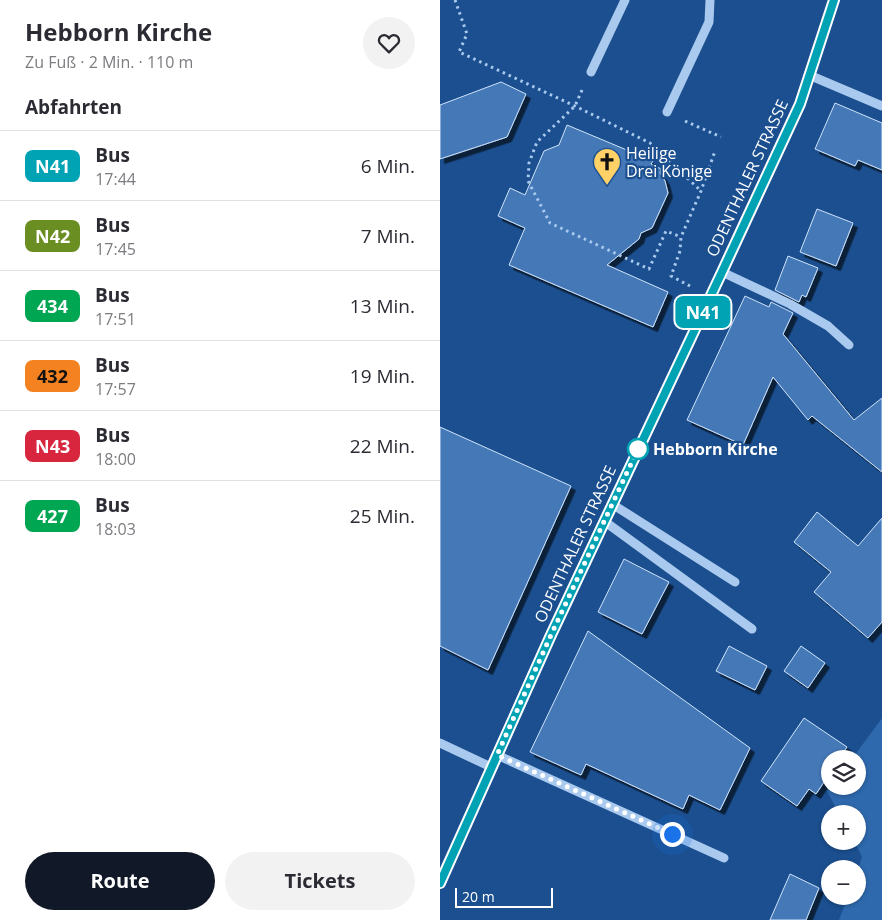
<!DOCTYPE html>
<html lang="de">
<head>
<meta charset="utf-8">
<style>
  :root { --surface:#fff; --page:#f2f2f3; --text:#2b2b33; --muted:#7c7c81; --line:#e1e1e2; --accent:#111827 }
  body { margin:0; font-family:"Open Sans",sans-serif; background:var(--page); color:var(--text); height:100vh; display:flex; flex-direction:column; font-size:19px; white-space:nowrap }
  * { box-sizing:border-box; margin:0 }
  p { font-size:16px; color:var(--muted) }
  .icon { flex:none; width:28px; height:28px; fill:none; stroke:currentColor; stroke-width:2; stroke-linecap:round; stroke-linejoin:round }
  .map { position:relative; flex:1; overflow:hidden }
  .drawer { display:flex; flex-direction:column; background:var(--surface); width:440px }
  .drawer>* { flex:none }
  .badge { padding:0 10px; border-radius:8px; font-size:18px; line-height:32px }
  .tools { position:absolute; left:381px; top:750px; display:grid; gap:10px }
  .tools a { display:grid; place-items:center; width:45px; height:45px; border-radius:50%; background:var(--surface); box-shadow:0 1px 4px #0004; font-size:25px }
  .scale { position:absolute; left:15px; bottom:12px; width:98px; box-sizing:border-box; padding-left:5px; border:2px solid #fff; border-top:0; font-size:14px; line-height:18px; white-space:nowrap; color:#fff; -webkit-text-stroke:4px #1b4f8f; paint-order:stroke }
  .you { position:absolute; width:25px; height:25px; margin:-12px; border:4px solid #fff; border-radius:50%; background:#1a73e8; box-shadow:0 0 0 8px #1a73e833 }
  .map>.badge { position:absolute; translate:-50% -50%; box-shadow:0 0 0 2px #fff }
  h2 { padding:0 25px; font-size:19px; line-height:45px }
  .round { display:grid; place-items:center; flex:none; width:52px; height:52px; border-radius:26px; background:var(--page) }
  .summary { display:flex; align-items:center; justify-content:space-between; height:85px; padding:0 25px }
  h1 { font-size:24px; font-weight:700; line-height:38px }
  .cta { display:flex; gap:10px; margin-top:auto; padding:10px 25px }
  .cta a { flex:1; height:58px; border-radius:30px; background:var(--accent); color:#fff; font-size:20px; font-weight:700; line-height:58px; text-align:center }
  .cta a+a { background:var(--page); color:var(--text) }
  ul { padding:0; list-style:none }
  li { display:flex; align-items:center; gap:15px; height:70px; padding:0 25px; border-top:1px solid var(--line) }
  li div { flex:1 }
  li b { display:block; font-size:19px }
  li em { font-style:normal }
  li .badge { min-width:55px; font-weight:700; text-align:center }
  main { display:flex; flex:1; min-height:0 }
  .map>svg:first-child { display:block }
</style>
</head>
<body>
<main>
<section class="drawer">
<div class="summary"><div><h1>Hebborn Kirche</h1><p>Zu Fuß · 2 Min. · 110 m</p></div><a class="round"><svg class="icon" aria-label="heart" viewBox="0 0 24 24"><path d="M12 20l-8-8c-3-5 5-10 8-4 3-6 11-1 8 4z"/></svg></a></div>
<h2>Abfahrten</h2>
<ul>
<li><span class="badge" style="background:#00a3b4;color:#fff">N41</span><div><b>Bus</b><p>17:44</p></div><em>6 Min.</em></li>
<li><span class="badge" style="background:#6b8e23;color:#fff">N42</span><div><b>Bus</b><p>17:45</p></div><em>7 Min.</em></li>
<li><span class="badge" style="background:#00a651;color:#fff">434</span><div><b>Bus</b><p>17:51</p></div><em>13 Min.</em></li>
<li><span class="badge" style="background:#f58220;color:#111">432</span><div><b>Bus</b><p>17:57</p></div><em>19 Min.</em></li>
<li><span class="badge" style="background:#d7263d;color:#fff">N43</span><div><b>Bus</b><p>18:00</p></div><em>22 Min.</em></li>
<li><span class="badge" style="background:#00a651;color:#fff">427</span><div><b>Bus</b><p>18:03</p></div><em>25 Min.</em></li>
</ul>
<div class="cta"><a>Route</a><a>Tickets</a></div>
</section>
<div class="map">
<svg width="442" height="920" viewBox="0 0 442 920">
  <defs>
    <filter id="shadow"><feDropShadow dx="4.5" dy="4.5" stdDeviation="0" flood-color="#0009"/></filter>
  </defs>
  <rect width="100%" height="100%" fill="#1b4f8f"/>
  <path fill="#2e69ad" d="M 442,718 L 442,920 L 399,920 L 408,896 L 418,896 L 418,869 L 422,857 L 414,841 L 418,841 L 418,814 L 399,814 L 387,791 L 391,786 L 418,786 L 418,759 L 412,759 Z"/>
  <path fill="#4478b7" stroke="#cfe3fa" filter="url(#shadow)" d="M 61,82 L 86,94 L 67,137 L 0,159 L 0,105 Z
    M 395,103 L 442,123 L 442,170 L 418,160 L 415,166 L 375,149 Z
    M 127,125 L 213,161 L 211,164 L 221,169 L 220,173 L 225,181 L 228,193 L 212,228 L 201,233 L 199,239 L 167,265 L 228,292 L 213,327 L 69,265 L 85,228 L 58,216 L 70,188 L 85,195 L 104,151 L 119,145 Z
    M 377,209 L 413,223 L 396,266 L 360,252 Z
    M 348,256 L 378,268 L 366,297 L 362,295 L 359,302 L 335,290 Z
    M 305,296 L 329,307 L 331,302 L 353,313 L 343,334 L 414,420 L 442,398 L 442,472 L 372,416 L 368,420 L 333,377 L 303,445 L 247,420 Z
    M 0,427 L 131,486 L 48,670 L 0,646 Z
    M 377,512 L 418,546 L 442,518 L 442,622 L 428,638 L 374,592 L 391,572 L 354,542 Z
    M 184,559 L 229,582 L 202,634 L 158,612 Z
    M 148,631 L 310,748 L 280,810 L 249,795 L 243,809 L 146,764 L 141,775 L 90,752 Z
    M 289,646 L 327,666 L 315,690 L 276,671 Z
    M 361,646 L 385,663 L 368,688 L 344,671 Z
    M 364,718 L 407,747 L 399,759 L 390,759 L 390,773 L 376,794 L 369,789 L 357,806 L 321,781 Z
    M 350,874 L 379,888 L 366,920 L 330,920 Z"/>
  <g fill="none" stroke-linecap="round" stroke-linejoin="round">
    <path stroke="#a9c9ee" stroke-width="3" stroke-dasharray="2.5 4" stroke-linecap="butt" d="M 15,0 L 27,34 L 19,52 L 135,106 L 210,143 L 261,191
      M 142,90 L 135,106 L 97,142 L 89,163 L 88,181 L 110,223 L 209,269 L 226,231 L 241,237
      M 245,121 L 281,137
      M 250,286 L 231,276 L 240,251 L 241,237 L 261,191 L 275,151"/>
    <path stroke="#a9c9ee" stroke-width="9" d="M 151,72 L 185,0
      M 369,75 L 442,106
      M 227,112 L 269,22 L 270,0
      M 282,272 L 350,304 L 388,326 L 409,345
      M 172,504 L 295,582
      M 164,521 L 312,629
      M 0,743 L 51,767
      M 57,755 L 284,858"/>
    <path stroke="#f0f6ff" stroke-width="12" d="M 0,883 L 111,635 L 282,272 L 360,104 L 394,0"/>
  </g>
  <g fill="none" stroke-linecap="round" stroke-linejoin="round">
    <defs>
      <path id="line" d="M 0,883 L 111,635 L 282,272 L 360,104 L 394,0"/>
    </defs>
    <use href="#line" stroke="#fff" stroke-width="11"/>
    <use href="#line" stroke="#00a3b4" stroke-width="8"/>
    <path stroke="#fff" stroke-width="5" stroke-dasharray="0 9" d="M 198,449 L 111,635 L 57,755 L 232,834"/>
  </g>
  <defs>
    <symbol id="church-pin" viewBox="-11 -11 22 30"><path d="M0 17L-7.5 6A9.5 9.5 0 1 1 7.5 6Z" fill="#ffd166" stroke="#1b4f8f"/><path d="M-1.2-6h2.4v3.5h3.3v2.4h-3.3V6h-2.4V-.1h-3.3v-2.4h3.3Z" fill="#111"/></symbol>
  </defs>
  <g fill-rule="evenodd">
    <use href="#church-pin" x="151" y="146" width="32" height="43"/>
  </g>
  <circle fill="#fff" stroke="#00a3b4" stroke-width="2.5" cx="198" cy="449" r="10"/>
  <g text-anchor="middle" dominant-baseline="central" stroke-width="4.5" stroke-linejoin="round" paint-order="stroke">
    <g font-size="16" fill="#fff" stroke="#1b4f8f" text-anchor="start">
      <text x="186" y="153">Heilige<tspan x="186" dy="18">Drei Könige</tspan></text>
    </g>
    <g font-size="16" fill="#fff" stroke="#1b4f8f">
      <text transform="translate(307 178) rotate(-65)">ODENTHALER STRASSE</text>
      <text transform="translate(135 544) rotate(-65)">ODENTHALER STRASSE</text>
    </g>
    <g font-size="16" font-weight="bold" fill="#fff" stroke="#1b4f8f" text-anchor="start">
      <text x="213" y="449">Hebborn Kirche</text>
    </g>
  </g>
</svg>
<div class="tools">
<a><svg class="icon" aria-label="layers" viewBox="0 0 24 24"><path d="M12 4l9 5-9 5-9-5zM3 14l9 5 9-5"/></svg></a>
<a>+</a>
<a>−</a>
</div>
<div class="scale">20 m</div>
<div class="you" style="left:232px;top:834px"></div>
<b class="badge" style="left:263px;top:312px;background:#00a3b4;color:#fff">N41</b>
</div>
</main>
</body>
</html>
